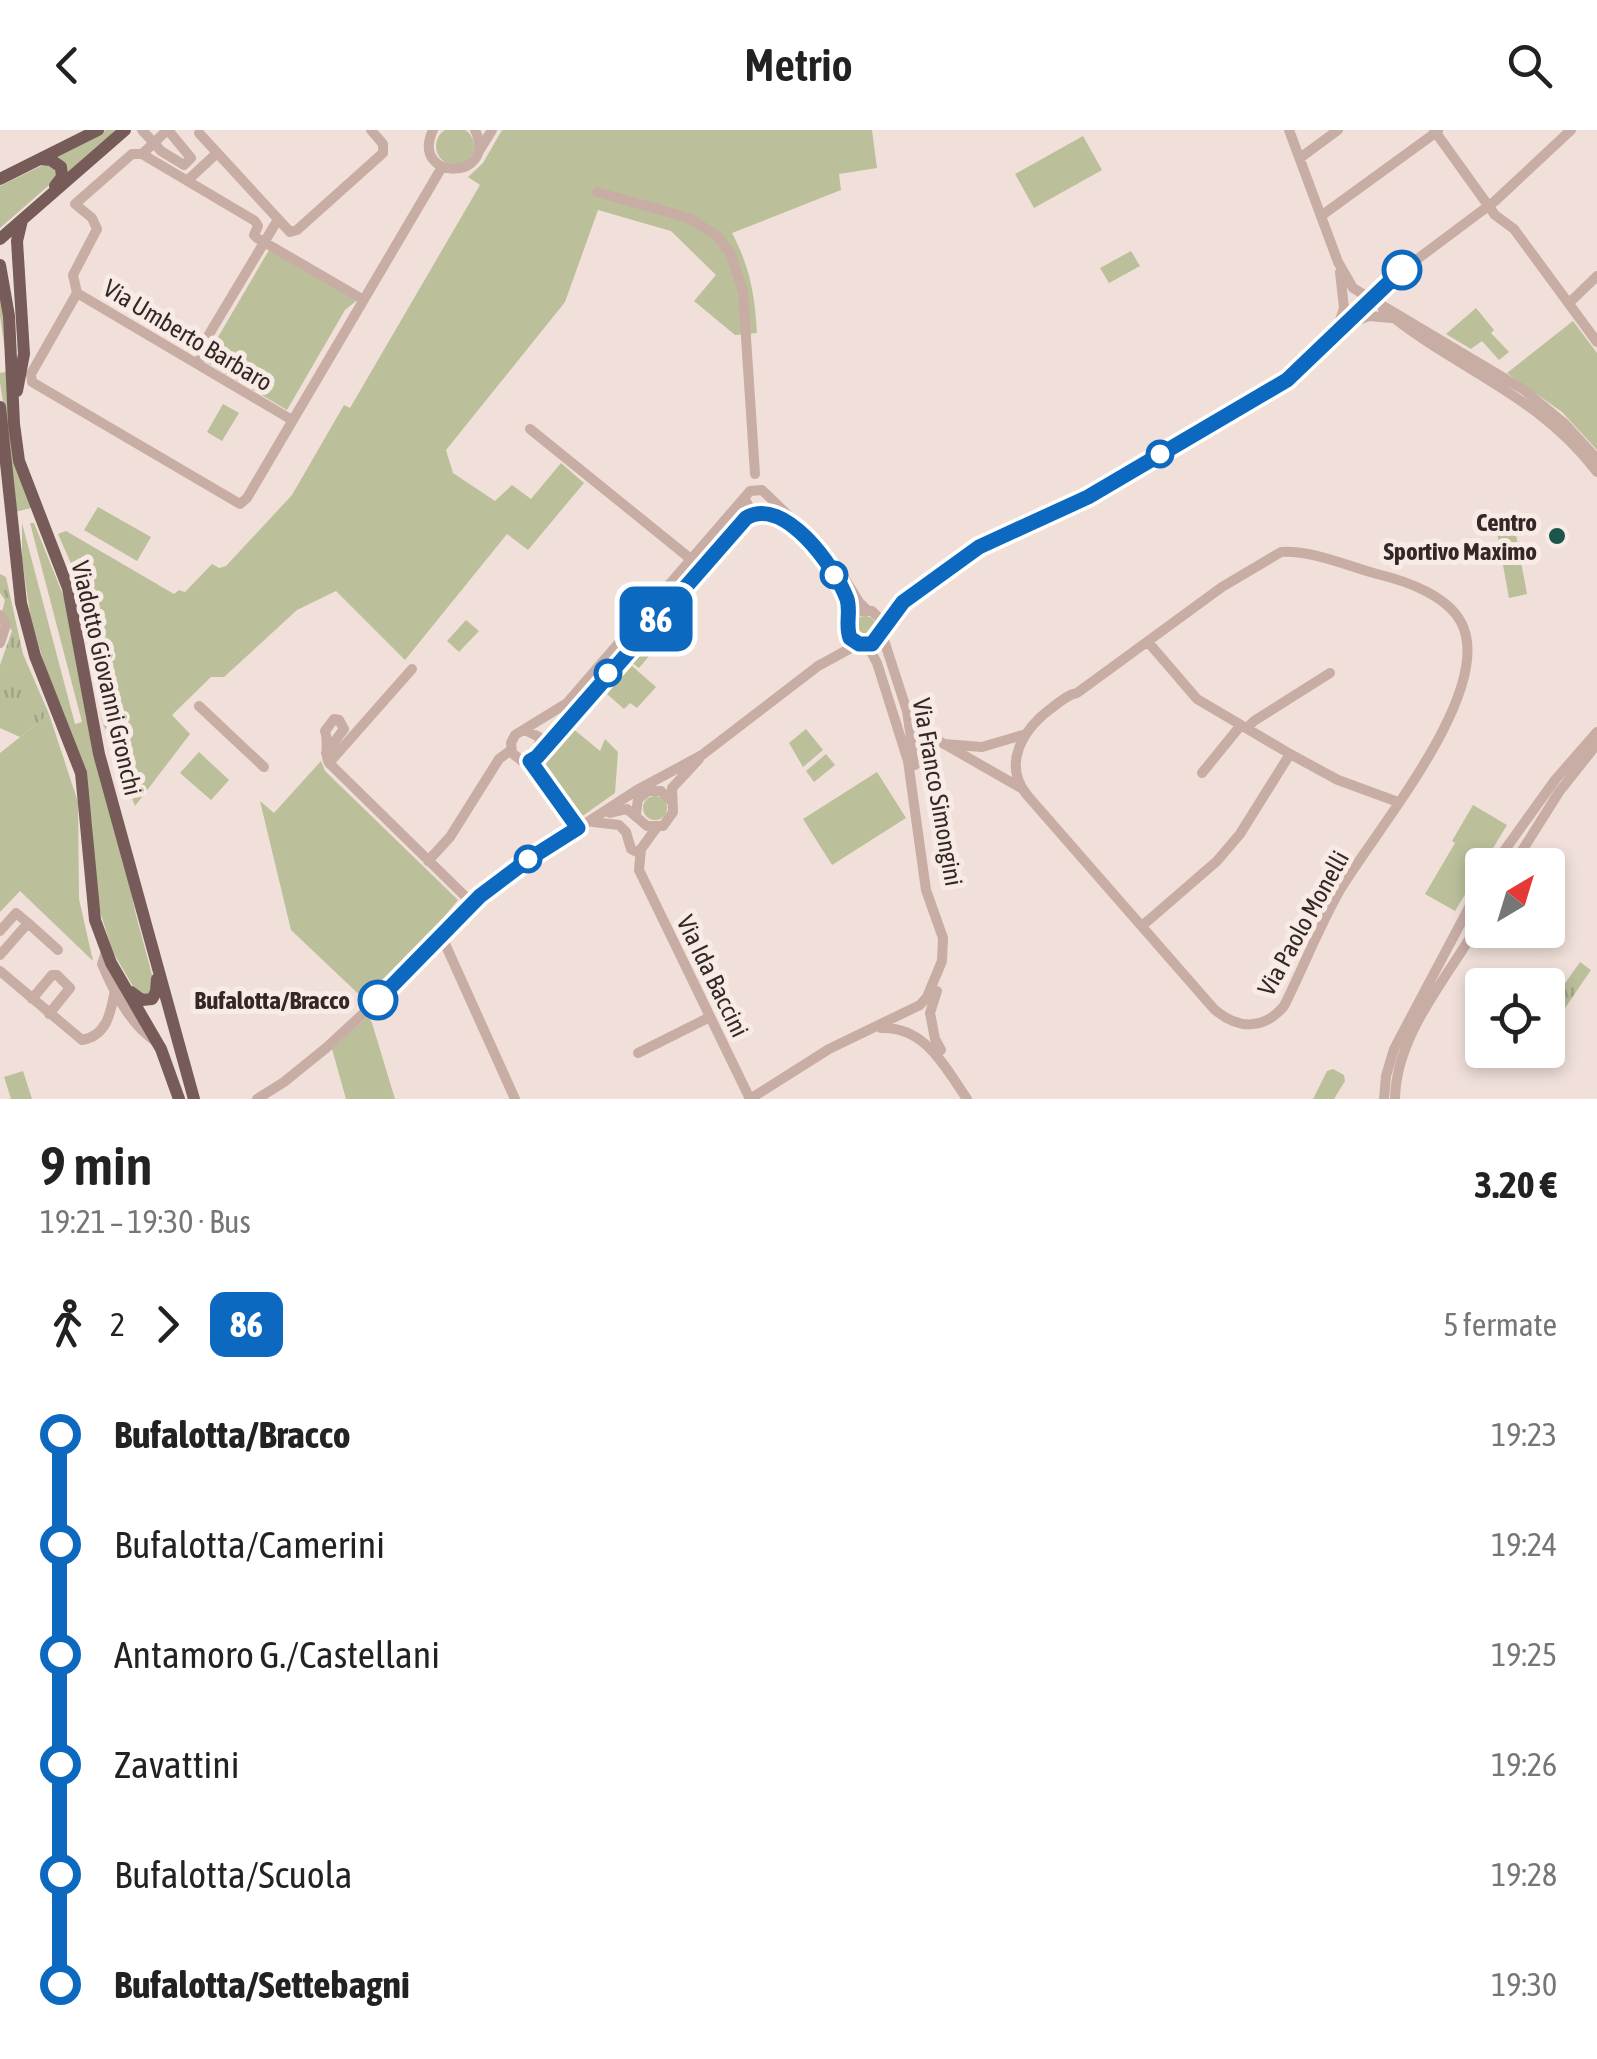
<!DOCTYPE html>
<html lang="it">
<head>
<meta charset="utf-8">
<style>
  :root { --surface:#fff; --page:#f6f6f6; --text:#222; --muted:#767676 }
  body { margin:0; font-family:"Asap Condensed",sans-serif; background:var(--page); color:var(--text); height:100vh; display:flex; flex-direction:column; font-size:38px; white-space:nowrap }
  * { box-sizing:border-box; margin:0 }
  p { font-size:32px; color:var(--muted) }
  .icon { flex:none; width:55px; height:55px; fill:none; stroke:currentColor; stroke-width:2; stroke-linecap:round; stroke-linejoin:round }
  .map { position:relative; height:969px; overflow:hidden }
  .side { display:flex; flex-direction:column; background:var(--surface); flex:1 }
  .side>* { flex:none }
  .badge { padding:0 20px; border-radius:15px; font-size:35px; line-height:65px }
  .needle { width:65px; rotate:38deg }
  .controls { position:absolute; left:1465px; top:718px; display:grid; gap:20px }
  .controls a { display:grid; place-items:center; width:100px; height:100px; border-radius:10px; background:var(--surface); box-shadow:0 5px 15px #0003; font-size:50px }
  .map>.badge { position:absolute; translate:-50% -50%; box-shadow:0 0 0 5px #fff }
  .legs { display:flex; align-items:center; gap:15px; height:110px; padding:0 40px; font-size:32px }
  .legs p { margin-inline-start:auto }
  .head { display:flex; align-items:center; justify-content:space-between; height:170px; padding:0 40px }
  h1 { font-size:55px; font-weight:600; line-height:75px }
  ul { padding:0 40px; list-style:none }
  li { display:flex; align-items:center; gap:35px; height:110px; font-size:38px }
  li i { display:grid; place-items:center; width:15px; height:100%; margin:0 12px; background:currentColor }
  li i::after { content:''; width:25px; height:25px; margin:-12px; border:8px solid; border-radius:50%; background:var(--surface) }
  li p { margin-inline-start:auto }
  li:first-child i { background:linear-gradient(#0000 50%,currentColor 0) }
  li:last-child i { background:linear-gradient(currentColor 50%,#0000 0) }
  header { display:flex; justify-content:space-between; align-items:center; height:130px; padding:0 40px; background:var(--surface); font-size:45px; font-weight:600 }
  .map>svg:first-child { display:block }
</style>
</head>
<body>
<header><svg class="icon" aria-label="back" viewBox="0 0 24 24"><path d="M15 5l-7 7 7 7"/></svg>Metrio<svg class="icon" aria-label="search" viewBox="0 0 24 24"><circle cx="10" cy="10" r="6"/><path d="M15 15l6 6"/></svg></header>
<div class="map">
<svg width="1597" height="969" viewBox="0 0 1597 969">
  <defs>
    <pattern id="park-tufts" width="24" height="20" patternUnits="userSpaceOnUse" patternTransform="scale(2.5)"><rect width="24" height="20" fill="#bbbf9a"/><path d="M3 7l-1-3M5 7V3M7 7l1-3M15 17l-1-3M17 17v-4M19 17l1-3" fill="none" stroke="#a1a485"/></pattern>
  </defs>
  <rect width="100%" height="100%" fill="#f0e0d9"/>
  <path fill="#bbbf9a" d="M436 16a19 19 0 1 1 38 0a19 19 0 1 1-38 0Z
    M 106,0 L 120,0 L 67,48 L 54,25 Z
    M 502,0 L 872,0 L 877,38 L 839,44 L 841,60 L 732,103 C 750,137 755,166 757,203 L 735,205 L 694,171 L 716,145 L 671,101 L 598,80 L 565,172 L 446,320 L 453,343 L 495,371 L 512,355 L 531,369 L 561,333 L 584,353 L 528,420 L 507,404 L 405,530 L 336,461 L 297,480 L 224,547 L 211,547 L 172,585 L 190,604 L 135,676 L 102,591 L 86,480 L 76,445 L 58,404 L 66,401 L 174,464 L 179,460 L 185,462 L 212,434 L 219,438 L 226,436 L 292,365 L 344,275 L 350,278 L 480,55 L 468,47 L 483,33 Z
    M 1083,6 L 1102,40 L 1034,78 L 1015,44 Z
    M 45,34 L 58,39 L 55,50 L 0,98 L 0,56 Z
    M 269,120 L 356,171 L 345,180 L 287,280 L 204,231 Z
    M 1131,121 L 1140,136 L 1109,153 L 1100,138 Z
    M 0,152 L 31,378 L 15,382 L 10,316 L 0,253 L 0,243 L 6,242 L 7,235 L 0,186 Z
    M 1476,178 L 1494,200 L 1491,203 L 1509,222 L 1499,230 L 1482,211 L 1471,219 L 1446,204 Z
    M 1573,191 L 1597,223 L 1597,320 L 1562,282 L 1507,243 Z
    M 223,274 L 239,283 L 222,311 L 207,302 Z
    M 98,377 L 151,407 L 137,431 L 84,400 Z
    M 22,393 L 75,594 L 82,592 L 30,393 L 34,393 L 70,482 L 136,785 L 155,856 L 153,864 L 138,865 L 113,822 L 95,766 L 92,692 L 31,490 L 22,429 Z
    M 1514,394 L 1527,464 L 1509,468 L 1496,397 Z
    M854 497a11 11 0 1 1 22 0a11 11 0 1 1-22 0Z
    M 466,490 L 479,501 L 459,522 L 447,511 Z
    M 652,506 L 660,513 L 639,538 L 630,531 Z
    M 632,536 L 656,557 L 637,578 L 630,573 L 624,579 L 607,564 Z
    M 49,584 L 78,672 L 79,769 L 93,831 L 20,761 L 0,782 L 0,623 Z
    M 571,597 L 600,621 L 605,609 L 618,622 L 615,663 L 581,687 L 540,633 Z
    M 806,599 L 823,620 L 803,637 L 789,613 Z
    M 199,622 L 229,650 L 211,670 L 180,643 Z
    M 826,624 L 835,635 L 814,652 L 806,641 Z
    M 321,631 L 325,641 L 458,770 L 434,799 L 431,811 L 367,872 L 291,800 L 260,671 L 274,683 Z
    M 877,642 L 906,688 L 832,735 L 803,689 Z
    M643 678a12 12 0 1 1 24 0a12 12 0 1 1-24 0Z
    M 1473,675 L 1507,695 L 1455,781 L 1425,764 L 1455,713 L 1452,711 Z
    M 368,886 L 372,893 L 395,969 L 346,969 L 332,919 Z
    M 1333,939 L 1344,945 L 1345,951 L 1334,969 L 1313,969 L 1327,941 Z
    M 23,941 L 32,969 L 11,969 L 4,947 Z"/>
  <path fill="url(#park-tufts)" d="M 0,444 L 6,447 L 23,524 L 49,584 L 20,607 L 0,598 L 0,535 L 12,501 L 2,482 L 5,470 L 0,463 Z
    M 1580,832 L 1591,840 L 1565,878 L 1554,869 Z"/>
  <g fill="none" stroke-linecap="round" stroke-linejoin="round">
    <path stroke="#c8ada5" stroke-width="10" d="M 142,0 L 154,13 L 142,24 L 132,24 L 75,74 L 92,88 L 97,99 L 73,145 L 77,163 L 292,290
      M 167,0 L 154,13 L 161,21 L 184,35 L 191,28 L 168,0
      M 433,0 C 409,52 499,51 475,0
      M 1289,0 L 1338,132 L 1353,158 L 1524,260 L 1564,293 L 1597,329
      M 1434,0 L 1495,85 L 1514,99 L 1597,212
      M 199,3 L 290,102 L 297,100 L 383,23 L 383,14 L 371,0
      M 479,21 L 492,0
      M 142,24 L 255,91 L 258,96 L 254,105 L 257,108 L 362,169
      M 1300,28 L 1338,0
      M 188,50 L 217,23
      M 597,62 L 689,88 L 717,106 L 731,124 L 743,162 L 755,344
      M 1321,86 L 1438,1
      M 77,163 L 31,244 L 32,252 L 240,374 L 247,368 L 442,37
      M 1569,173 L 1597,146
      M 1383,179 C 1455,240 1535,261 1597,342
      M 1350,193 L 1369,186 L 1391,188
      M 1337,199 L 1344,178 L 1340,142
      M 198,234 L 208,206 L 277,91
      M 530,299 L 692,430
      M 1281,422 C 1311,420 1348,436 1377,444 C 1407,451 1453,467 1464,499 C 1489,568 1375,701 1340,760 C 1319,797 1303,838 1284,876 C 1263,901 1237,899 1214,879 L 1027,665 C 1002,634 1023,600 1049,580 C 1059,573 1066,565 1077,563 L 1222,457 Z
      M 836,435 L 859,472 L 867,480
      M 0,485 L 6,495 L 0,513
      M 883,496 L 903,472 L 979,417 L 1087,367 L 1287,250 L 1311,230 L 1392,148 L 1495,71 L 1571,0
      M 882,504 L 907,581 L 915,635
      M 1148,512 L 1197,569 L 1290,624
      M 412,539 L 329,633 L 473,774
      M 199,576 L 264,637
      M 910,586 L 932,607 L 1021,658
      M 1247,598 L 1254,591 L 1330,543
      M 525,600 L 539,607 L 540,622
      M 944,614 L 982,617 L 1026,604
      M 326,623 L 344,599 L 339,590 L 334,589 L 325,601 C 329,612 324,624 329,633
      M 530,631 L 522,631 L 512,623 L 511,613 L 515,605 L 567,573 L 750,361 L 762,360 L 790,387
      M 530,631 L 537,627 L 730,404 L 756,382
      M 530,631 L 578,698
      M 1202,643 L 1241,595
      M 610,683 L 627,679 L 647,696 L 663,696 L 673,682 L 672,658 L 699,629
      M 636,684 L 638,669 L 648,661 L 661,661 L 671,671
      M 593,692 L 619,695 L 626,702 L 631,719 L 639,723
      M 657,697 L 641,719 L 639,740 L 750,969 L 829,919 L 920,875 L 927,867 L 942,831 L 943,808 L 926,760 L 908,631 L 877,533 L 870,520 L 849,506 L 846,468 L 817,421 L 781,387 L 751,381 L 745,369
      M 428,731 L 450,707 L 499,629 L 511,620
      M 1494,735 L 1555,650 L 1597,602
      M 1513,735 L 1559,662 L 1597,614
      M 28,793 L 58,820
      M 1142,796 L 1217,731 L 1240,704 L 1290,624 L 1338,650 L 1398,672
      M 0,801 L 16,783 L 28,793 L 0,825
      M 442,807 L 515,969
      M 106,822 L 102,834 C 114,862 130,894 155,911
      M 0,841 L 82,910 C 107,906 111,882 115,860
      M 32,869 L 52,845 L 57,845 L 70,858 L 49,884
      M 930,883 L 937,861
      M 930,883 L 935,909 L 941,920
      M 881,898 C 925,896 945,937 967,969
      M 638,923 L 710,887
      M 257,969 L 284,952 L 326,918 L 393,856 L 480,766 L 514,740 L 637,660 L 702,625 L 818,536 L 851,518 L 874,513 L 882,502 L 880,489 L 872,481 L 858,481 L 848,492
      M 1384,969 L 1386,946 L 1394,919 L 1482,753
      M 1395,969 C 1396,902 1451,844 1482,788"/>
    <path stroke="#765b58" stroke-width="12" d="M 41,29 L 51,30 L 61,37 L 62,47 L 55,56
      M 0,49 L 98,0
      M 0,109 L 125,0
      M 0,135 L 9,186 L 14,294 L 19,331 L 68,458 L 99,624 L 194,969
      M 17,261 L 24,224 L 17,111 L 22,90
      M 0,277 L 21,473 L 35,526 L 81,643 L 95,790 L 111,833 L 161,919 L 179,969
      M 131,862 L 142,870 L 152,869 L 156,862 L 157,849"/>
  </g>
  <g fill="none" stroke-linecap="round" stroke-linejoin="round">
    <defs>
      <path id="line-1" d="M 378,870 L 480,766 L 529,729 L 578,698 L 530,631 L 537,627 L 746,388 C 784,365 835,437 847,469 C 851,482 845,495 850,508 L 859,514 L 872,514 L 903,472 L 979,417 L 1088,367 L 1287,250 L 1402,140"/>
    </defs>
    <use href="#line-1" stroke="#fff" stroke-width="22"/>
    <use href="#line-1" stroke="#0c69bf" stroke-width="15"/>
  </g>
  <g fill="#fff" stroke="#0c69bf" stroke-width="5">
    <circle cx="1402" cy="140" r="18"/>
    <circle cx="1160" cy="324" r="12"/>
    <circle cx="834" cy="445" r="12"/>
    <circle cx="608" cy="543" r="12"/>
    <circle cx="528" cy="729" r="12"/>
    <circle cx="378" cy="870" r="18"/>
  </g>
  <circle fill="#1d544b" stroke="#f8ebe5" stroke-width="4" cx="1557" cy="406" r="10"/>
  <g text-anchor="middle" dominant-baseline="central" stroke-width="10" stroke-linejoin="round" paint-order="stroke">
    <g font-size="25" fill="#342826" stroke="#f8ebe5">
      <text transform="translate(188 205) rotate(31)">Via Umberto Barbaro</text>
      <text transform="translate(107 548) rotate(77)">Viadotto Giovanni Gronchi</text>
      <text transform="translate(938 662) rotate(80)">Via Franco Simongini</text>
      <text transform="translate(1303 793) rotate(-61)">Via Paolo Monelli</text>
      <text transform="translate(713 846) rotate(64)">Via Ida Baccini</text>
    </g>
    <g font-size="25" font-weight="bold" fill="#342826" stroke="#f8ebe5" text-anchor="end">
      <text x="1537" y="392">Centro<tspan x="1537" dy="29">Sportivo Maximo</tspan></text>
    </g>
    <g font-size="25" font-weight="bold" fill="#342826" stroke="#f8ebe5" text-anchor="end">
      <text x="350" y="870">Bufalotta/Bracco</text>
    </g>
  </g>
</svg>
<div class="controls">
<a><svg class="needle" viewBox="-14 -14 28 28"><path d="M0-13l5 13h-10z" fill="#e53935"/><path d="M0 13l5-13h-10z" fill="#767676"/></svg></a>
<a><svg class="icon" aria-label="locate" viewBox="0 0 24 24"><circle cx="12" cy="12" r="6"/><path d="M12 2v4M12 18v4M2 12h4M18 12h4"/></svg></a>
</div>
<b class="badge" style="left:656px;top:489px;background:#0c69bf;color:#fff">86</b>
</div>
<section class="side">
<div class="head"><div><h1>9 min</h1><p>19:21 – 19:30 · Bus</p></div><b>3.20 €</b></div>
<div class="legs"><svg class="icon" aria-label="walk" viewBox="0 0 24 24"><circle cx="13" cy="4" r="2"/><path d="M13 8l-2 6 4 7M11 14l-3 7M7 12l3-4h3l4 4"/></svg>2<svg class="icon" aria-label="forward" viewBox="0 0 24 24"><path d="M9 5l7 7-7 7"/></svg><b class="badge" style="background:#0c69bf;color:#fff">86</b><p>5 fermate</p></div>
<ul>
<li><i style="color:#0c69bf"></i><b>Bufalotta/Bracco</b><p>19:23</p></li>
<li><i style="color:#0c69bf"></i><span>Bufalotta/Camerini</span><p>19:24</p></li>
<li><i style="color:#0c69bf"></i><span>Antamoro G./Castellani</span><p>19:25</p></li>
<li><i style="color:#0c69bf"></i><span>Zavattini</span><p>19:26</p></li>
<li><i style="color:#0c69bf"></i><span>Bufalotta/Scuola</span><p>19:28</p></li>
<li><i style="color:#0c69bf"></i><b>Bufalotta/Settebagni</b><p>19:30</p></li>
</ul>
</section>
</body>
</html>
